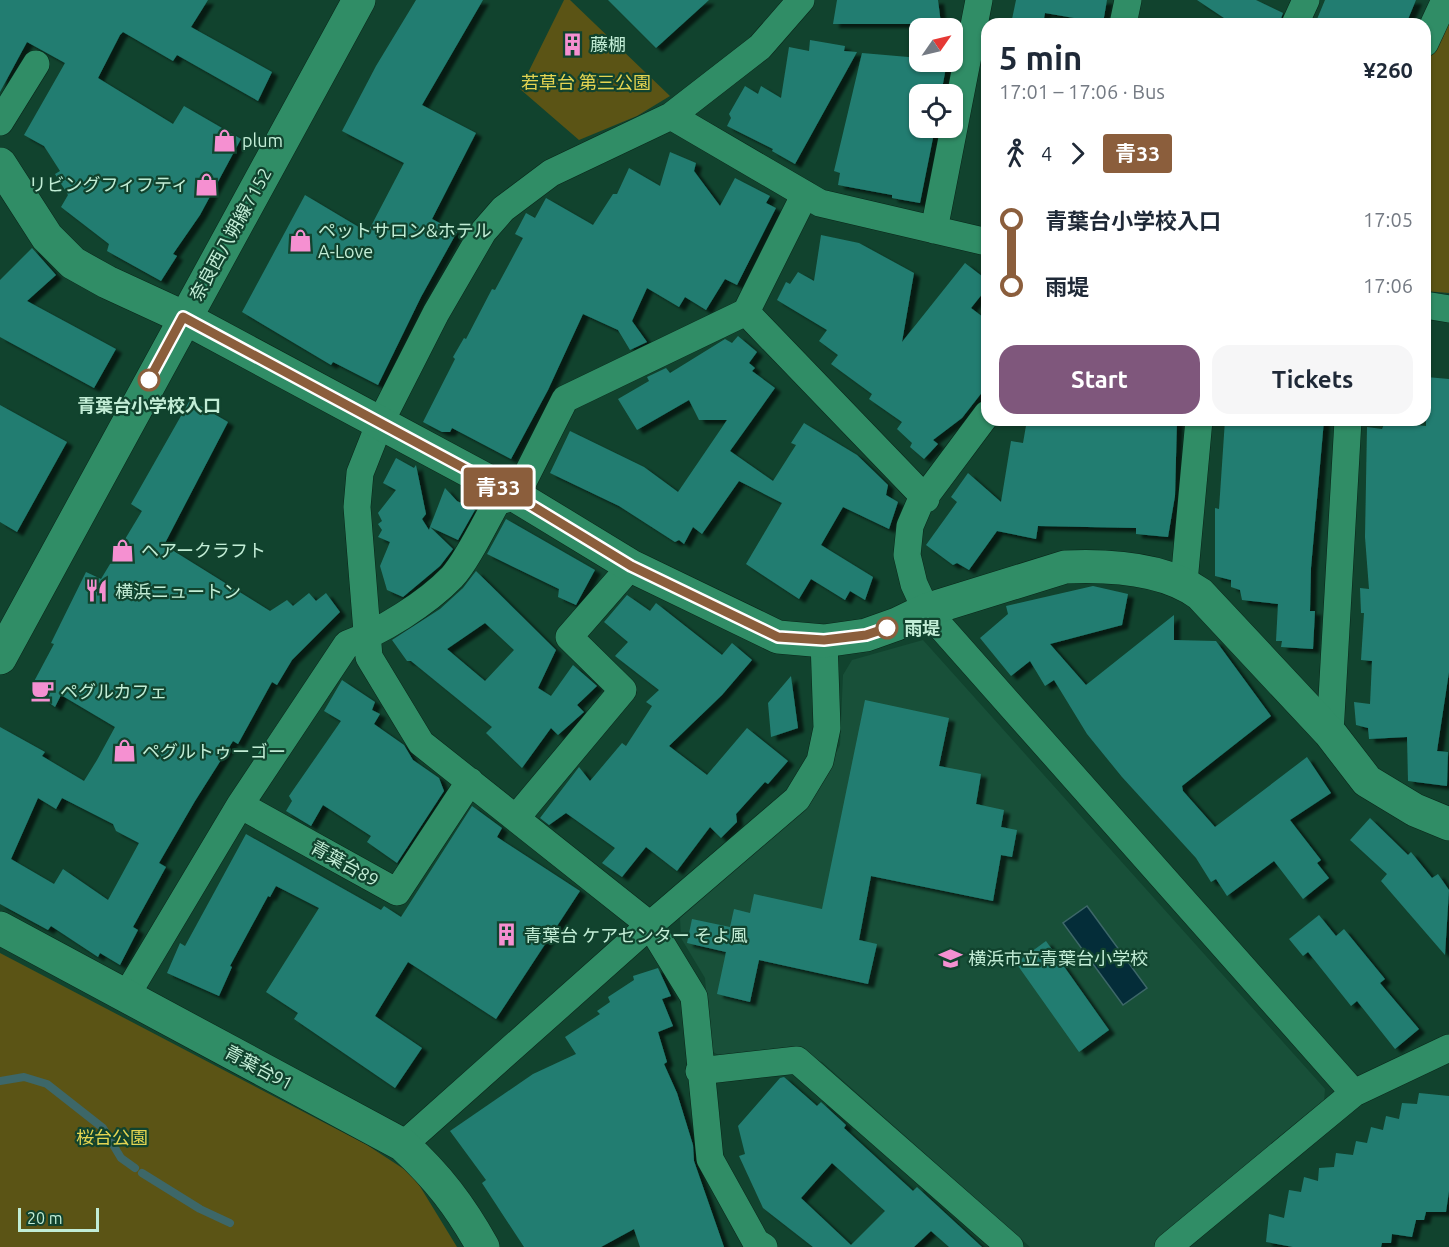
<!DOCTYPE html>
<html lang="en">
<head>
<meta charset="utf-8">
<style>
  :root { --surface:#fff; --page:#f6f6f7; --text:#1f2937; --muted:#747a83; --accent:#7f577c }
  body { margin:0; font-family:Ubuntu,"Noto Sans JP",sans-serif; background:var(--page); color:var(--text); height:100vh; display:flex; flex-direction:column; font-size:22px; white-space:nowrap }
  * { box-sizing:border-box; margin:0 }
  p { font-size:20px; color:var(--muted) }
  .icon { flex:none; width:33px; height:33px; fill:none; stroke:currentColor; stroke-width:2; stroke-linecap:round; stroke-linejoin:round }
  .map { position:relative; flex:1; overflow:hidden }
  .drawer { position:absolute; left:981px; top:18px; width:450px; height:408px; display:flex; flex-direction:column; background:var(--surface); border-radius:18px; box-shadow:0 2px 4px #0004 }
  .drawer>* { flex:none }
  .badge { padding:0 12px; border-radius:4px; font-size:21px; line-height:39px }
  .needle { width:39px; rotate:56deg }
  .fabs { position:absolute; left:909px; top:18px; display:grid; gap:12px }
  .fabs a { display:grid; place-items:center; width:54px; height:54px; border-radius:12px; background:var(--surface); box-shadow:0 2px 4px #0004; font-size:30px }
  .scale { position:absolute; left:18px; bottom:15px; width:81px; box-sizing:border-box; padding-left:6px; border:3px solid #c2edd6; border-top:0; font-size:16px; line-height:21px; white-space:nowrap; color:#c2edd6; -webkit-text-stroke:4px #11432e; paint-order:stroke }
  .map>.badge { position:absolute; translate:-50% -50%; box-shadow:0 0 0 3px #fff }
  .legs { display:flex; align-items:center; gap:9px; height:66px; padding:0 18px; font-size:20px }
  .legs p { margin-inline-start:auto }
  .headline { display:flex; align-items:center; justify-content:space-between; height:102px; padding:0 18px }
  h1 { font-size:33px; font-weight:600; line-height:45px }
  .primary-button { display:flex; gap:12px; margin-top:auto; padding:12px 18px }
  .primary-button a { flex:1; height:69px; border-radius:18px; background:var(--accent); color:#fff; font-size:24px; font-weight:600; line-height:69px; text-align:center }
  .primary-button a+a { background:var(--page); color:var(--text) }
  ul { padding:0 18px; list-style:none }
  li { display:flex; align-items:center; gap:21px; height:66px; font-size:22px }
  li i { display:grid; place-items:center; width:9px; height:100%; margin:0 8px; background:currentColor }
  li i::after { content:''; width:15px; height:15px; margin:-8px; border:4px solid; border-radius:50%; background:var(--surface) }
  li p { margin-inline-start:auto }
  li:first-child i { background:linear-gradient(#0000 50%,currentColor 0) }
  li:last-child i { background:linear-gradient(currentColor 50%,#0000 0) }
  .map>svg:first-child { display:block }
</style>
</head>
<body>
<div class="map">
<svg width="1449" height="1247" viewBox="0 0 1449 1247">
  <defs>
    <filter id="shadow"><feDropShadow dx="6" dy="4" stdDeviation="1.5" flood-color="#0009"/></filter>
  </defs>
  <rect width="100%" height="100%" fill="#11432e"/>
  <path fill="#185039" d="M 923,640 L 1325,1089 L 1324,1102 L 1159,1247 L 1030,1247 L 822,1062 L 791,1051 L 730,1061 L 711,1051 L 705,978 L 681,938 L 680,918 L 812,801 L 840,745 L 843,675 L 852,660 Z"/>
  <path fill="#5b5415" d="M 564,0 L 570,0 L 670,96 L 637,116 L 579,140 L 520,89 Z
    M 1449,21 L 1449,293 L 1425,291 L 1425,42 Z
    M 0,953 L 367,1145 L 413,1175 L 457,1247 L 0,1247 Z"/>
  <path fill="#042d39" stroke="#3d6768" stroke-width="1.5" d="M 1087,906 L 1147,988 L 1123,1005 L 1063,923 Z"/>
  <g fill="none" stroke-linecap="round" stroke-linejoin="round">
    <path stroke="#3d6768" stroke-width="8" d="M 0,1081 L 24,1077 L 47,1084 L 103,1128 L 121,1158 L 135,1168
      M 142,1173 L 200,1209 L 230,1223"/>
  </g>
  <path fill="#227d71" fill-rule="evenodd" filter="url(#shadow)" d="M 0,0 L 208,0 L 191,27 L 272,72 L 258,101 L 177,55 L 173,61 L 123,32 L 120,35 L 98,78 L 173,124 L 184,106 L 241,139 L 200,215 L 173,254 L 177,256 L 161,281 L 107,251 L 109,244 L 61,207 L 68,195 L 55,174 L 60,171 L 44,146 L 24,135 L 65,63 L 27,42 L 0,92 Z
    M 416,0 L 483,0 L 422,105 L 476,133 L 432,219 L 457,232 L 421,297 L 378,385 L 333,362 L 331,365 L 242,312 L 305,195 L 367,232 L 370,228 L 404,163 L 342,131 L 376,66 Z
    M 608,0 L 709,0 L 656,48 Z
    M 837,0 L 938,0 L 941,24 L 833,24 Z
    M 1016,0 L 1107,0 L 1103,23 L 1045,13 L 1043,24 L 1011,24 Z
    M 1197,0 L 1256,0 L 1283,13 L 1279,24 L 1233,24 Z
    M 1325,0 L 1416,0 L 1406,24 L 1315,24 Z
    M 810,40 L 845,46 L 844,51 L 857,52 L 795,164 L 772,151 L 773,149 L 727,126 L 731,118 L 729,114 L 745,86 L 758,94 L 761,86 L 781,98 L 789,47 L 809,51 Z
    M 862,53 L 920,58 L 920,62 L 947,62 L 941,94 L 920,94 L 920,128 L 935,128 L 920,203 L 892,198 L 892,195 L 838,185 L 840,173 L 834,171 Z
    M 670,152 L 696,163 L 694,171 L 720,206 L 735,178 L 770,196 L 766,203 L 776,208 L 737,285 L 725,279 L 706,310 L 685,297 L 679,307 L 647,288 L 632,321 L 647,342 L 630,350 L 618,330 L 583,314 L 548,390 L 511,459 L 452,428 L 450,432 L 442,432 L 423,422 L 455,359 L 453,357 L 464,338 L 466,339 L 492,289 L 495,290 L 523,238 L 515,234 L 526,213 L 535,218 L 546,198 L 593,225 L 613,194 L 617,194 L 629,168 L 660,186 Z
    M 821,235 L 859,243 L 914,273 L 902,342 L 965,263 L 987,280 L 987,288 L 971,308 L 987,320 L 987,386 L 962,418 L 933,440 L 938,444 L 924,459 L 910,447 L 912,443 L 897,429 L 902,422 L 869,399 L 872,394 L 831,364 L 838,355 L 819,341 L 827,330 L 777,300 L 786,282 L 790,284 L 798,272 L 814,281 Z
    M 32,248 L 56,275 L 27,301 L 116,349 L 94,388 L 0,337 L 0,280 Z
    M 738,336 L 757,352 L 749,363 L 755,368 L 752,371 L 775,388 L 730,451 L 773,481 L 796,445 L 791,443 L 804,423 L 857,455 L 888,485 L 886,495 L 898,502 L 889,529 L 843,507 L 821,545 L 873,577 L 865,600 L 850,591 L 845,600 L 811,579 L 799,599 L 746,564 L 782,503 L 739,481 L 702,534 L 693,527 L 684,544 L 679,540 L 675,542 L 619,506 L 550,473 L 570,431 L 644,467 L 678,492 L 727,420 L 699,420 L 689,400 L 637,430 L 618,399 L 649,381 L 647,377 L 666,368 L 670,373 L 725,339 L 732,343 Z
    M 1426,377 L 1449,379 L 1449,672 L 1437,751 L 1448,752 L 1447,786 L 1408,781 L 1407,737 L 1369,739 L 1368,728 L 1356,725 L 1354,702 L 1370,704 L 1372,661 L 1361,660 L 1364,613 L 1361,613 L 1360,588 L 1369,589 L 1365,537 L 1367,427 L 1382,429 L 1385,422 L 1426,426 Z
    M 190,400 L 228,422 L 164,545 L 270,611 L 287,600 L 293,606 L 309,593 L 316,601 L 326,593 L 340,612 L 292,660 L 277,685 L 272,682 L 238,744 L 233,741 L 195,801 L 159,863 L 166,867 L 133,927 L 138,930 L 120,965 L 100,953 L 98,957 L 51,926 L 48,930 L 0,904 L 0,727 L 45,752 L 42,756 L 84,781 L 97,760 L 115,727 L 61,695 L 55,707 L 30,689 L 54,644 L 51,643 L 86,572 L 101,579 L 142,511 L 131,504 ZM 38,798 L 56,809 L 62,798 L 113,824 L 116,831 L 139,843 L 108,900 L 63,869 L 54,884 L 11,859 Z
    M 0,405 L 67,442 L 17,532 L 0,522 Z
    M 1027,420 L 1177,420 L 1175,496 L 1168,537 L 1136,534 L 1136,528 L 1038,526 L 1036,539 L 997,531 L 969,570 L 957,563 L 953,565 L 926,545 L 957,502 L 951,497 L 968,473 L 1001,502 L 1011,441 L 1023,443 Z
    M 1225,420 L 1324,420 L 1311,568 L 1310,611 L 1315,611 L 1313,649 L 1281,647 L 1282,641 L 1276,641 L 1278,604 L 1242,600 L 1240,590 L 1231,587 L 1231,580 L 1215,576 L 1215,508 L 1219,509 Z
    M 396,458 L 414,468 L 416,465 L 426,514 L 422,519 L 429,530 L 430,527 L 453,549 L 440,566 L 403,597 L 387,590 L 380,566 L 390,542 L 378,537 L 382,530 L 378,524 L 382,521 L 378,513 L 396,490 L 383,483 Z
    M 445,488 L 457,501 L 475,510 L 458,540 L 430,527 Z
    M 506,519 L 595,570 L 576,605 L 558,597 L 559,589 L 487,554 Z
    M 476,571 L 556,650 L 538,688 L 551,696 L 573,665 L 597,686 L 577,705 L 584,712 L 558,735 L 551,728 L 522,768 L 486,733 L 492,727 L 411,661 L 407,661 L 392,640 L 440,609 L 463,588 ZM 485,623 L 514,650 L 485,681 L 447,649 Z
    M 1093,586 L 1128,594 L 1122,625 L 1050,644 L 1086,685 L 1174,615 L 1174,640 L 1216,641 L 1271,716 L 1182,786 L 1183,791 L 1215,827 L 1307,757 L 1331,793 L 1290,820 L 1321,860 L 1317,863 L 1329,878 L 1303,899 L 1274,861 L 1227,896 L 1216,879 L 1211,882 L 1196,858 L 1122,777 L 1087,734 L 1054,680 L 1045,686 L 1030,661 L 1011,676 L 980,638 L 1008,614 L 1006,606 Z
    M 627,595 L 650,611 L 656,603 L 722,655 L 732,643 L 752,660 L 722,695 L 669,746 L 707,775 L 747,728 L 788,761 L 768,784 L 765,782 L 736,814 L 737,822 L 721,838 L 710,827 L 677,871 L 646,847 L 622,877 L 602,863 L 615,848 L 566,813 L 549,825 L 540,818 L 579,767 L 590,781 L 622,743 L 626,746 L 652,706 L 646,702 L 659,690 L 615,656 L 628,642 L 604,622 Z
    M 791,676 L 798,728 L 771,737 L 768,703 Z
    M 342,680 L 375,702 L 372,710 L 380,714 L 374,724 L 404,745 L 413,760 L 439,778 L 444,791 L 397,863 L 367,842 L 371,836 L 323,805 L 311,826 L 286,811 L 292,801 L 289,796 L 341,721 L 324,711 Z
    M 865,700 L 949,718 L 939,766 L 981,774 L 976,804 L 1004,810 L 1001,827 L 1017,830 L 1012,857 L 1001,855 L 993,901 L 871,876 L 859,940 L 877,944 L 868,984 L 759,960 L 750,1002 L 717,994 L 726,952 L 687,943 L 692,919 L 730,927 L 734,909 L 750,913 L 754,894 L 822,909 Z
    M 472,806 L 502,828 L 497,837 L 580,891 L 496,1019 L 408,962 L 375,1016 L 422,1048 L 395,1088 L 294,1019 L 298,1013 L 266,992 L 319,908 L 276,886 L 270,897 L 268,896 L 230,966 L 232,967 L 219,996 L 167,973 L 180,943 L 185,946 L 246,834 L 381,910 L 384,906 L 401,917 Z
    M 1370,818 L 1408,855 L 1411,852 L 1432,878 L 1438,874 L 1449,890 L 1445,955 L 1381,881 L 1387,874 L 1350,840 Z
    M 1319,915 L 1336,936 L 1344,929 L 1385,979 L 1380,983 L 1419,1029 L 1395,1049 L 1357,1001 L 1351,1006 L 1308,952 L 1303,956 L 1289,939 Z
    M 1046,941 L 1109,1030 L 1079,1052 L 1016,963 Z
    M 658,968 L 671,996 L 662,999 L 673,1026 L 658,1032 L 667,1062 L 664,1064 L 677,1093 L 693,1145 L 694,1161 L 724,1247 L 640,1247 L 634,1229 L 601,1247 L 524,1247 L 482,1183 L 486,1180 L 450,1131 L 533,1074 L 576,1054 L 565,1037 L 600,1014 L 597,1011 L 610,1002 L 608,997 L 634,980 L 633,976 Z
    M 784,1077 L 817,1106 L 821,1102 L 846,1125 L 844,1128 L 913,1191 L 917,1187 L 982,1247 L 949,1247 L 931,1231 L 914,1247 L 813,1247 L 763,1208 L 739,1156 L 745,1154 L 738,1126 L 780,1078 ZM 832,1163 L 885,1211 L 851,1245 L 801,1198 Z
    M 1419,1093 L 1449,1096 L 1449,1191 L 1446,1212 L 1426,1212 L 1424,1220 L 1416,1220 L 1412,1237 L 1392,1234 L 1391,1243 L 1382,1243 L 1381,1247 L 1293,1247 L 1266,1242 L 1269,1214 L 1284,1218 L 1289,1190 L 1301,1192 L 1304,1177 L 1318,1181 L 1319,1168 L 1334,1167 L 1336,1153 L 1353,1155 L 1356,1141 L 1367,1143 L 1371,1127 L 1383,1130 L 1386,1116 L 1399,1119 L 1402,1103 L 1417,1104 Z"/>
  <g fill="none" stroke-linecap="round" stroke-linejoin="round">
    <defs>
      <path id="minor" d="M 1123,24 L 1128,0
        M 1295,24 L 1306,0
        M 1425,43 L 1445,0
        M 671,116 L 820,203 L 987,242
        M 0,122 L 36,64
        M 934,230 L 979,0
        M 1425,305 L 1449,309
        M 746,312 L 926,499
        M 987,414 L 919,505 L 910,526 L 907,555 L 914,584 L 926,610 L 1354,1093
        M 1184,582 L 1199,420
        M 1330,733 L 1348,420
        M 240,805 L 397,892 L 470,781
        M 516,818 L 623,690 L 569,637 L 631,566
        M 126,996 L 240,805 L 347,644 C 381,632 427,603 452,577 C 467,561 485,523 497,502 L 516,496 L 565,399 L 746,312 L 805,194
        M 699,1071 L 797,1060 L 1010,1247
        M 403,1145 L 650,925 L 797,799 L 820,761 L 827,728 L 824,641
        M 764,1247 L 756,1242 L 710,1159 L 694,997 L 650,925 L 421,743 L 369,657 L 357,507 L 360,473 L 379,425 L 436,313 L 483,232 L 503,209 L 551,173 L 671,116 L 760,47 L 801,0
        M 1168,1247 L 1354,1093 L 1449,1048"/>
      <path id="tertiary" d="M 0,164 L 47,237 L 73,263 L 107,282 L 183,317 L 516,496 L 631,566 L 778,637 L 824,641 L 866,635 L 897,624 L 926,610 L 1065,567 C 1109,565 1164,568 1200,594 L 1330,733 L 1367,781 L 1415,810 L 1449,824
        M 0,658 L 359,0
        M 0,928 L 403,1145 C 438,1177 460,1206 483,1247"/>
    </defs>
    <use href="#minor" stroke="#092619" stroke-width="28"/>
    <use href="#tertiary" stroke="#092619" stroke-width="34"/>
    <use href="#minor" stroke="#308d66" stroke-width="27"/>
    <use href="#tertiary" stroke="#308d66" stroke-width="33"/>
  </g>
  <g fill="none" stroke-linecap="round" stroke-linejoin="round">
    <defs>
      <path id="line-1" d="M 149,380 L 183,317 L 516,496 L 631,566 L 778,637 L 824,640 L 866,635 L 887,628"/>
    </defs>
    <use href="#line-1" stroke="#fff" stroke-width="14"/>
    <use href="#line-1" stroke="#8b5e3c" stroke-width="9"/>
  </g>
  <defs>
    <symbol id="building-bare" viewBox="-9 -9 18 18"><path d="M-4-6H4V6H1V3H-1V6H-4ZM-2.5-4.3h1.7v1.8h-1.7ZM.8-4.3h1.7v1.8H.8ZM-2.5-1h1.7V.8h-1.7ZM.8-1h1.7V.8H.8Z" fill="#f590d1" stroke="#11432e" stroke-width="2.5" paint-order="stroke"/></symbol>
    <symbol id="shop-bare" viewBox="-9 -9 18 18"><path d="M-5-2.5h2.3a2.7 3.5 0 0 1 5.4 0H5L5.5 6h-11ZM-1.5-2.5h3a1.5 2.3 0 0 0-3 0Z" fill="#f590d1" stroke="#11432e" stroke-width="2.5" paint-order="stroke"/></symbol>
    <symbol id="restaurant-bare" viewBox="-9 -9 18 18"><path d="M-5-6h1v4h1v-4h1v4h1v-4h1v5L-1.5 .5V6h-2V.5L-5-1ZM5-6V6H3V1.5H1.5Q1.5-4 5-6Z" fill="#f590d1" stroke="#11432e" stroke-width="2.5" paint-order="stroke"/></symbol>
    <symbol id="cafe-bare" viewBox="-9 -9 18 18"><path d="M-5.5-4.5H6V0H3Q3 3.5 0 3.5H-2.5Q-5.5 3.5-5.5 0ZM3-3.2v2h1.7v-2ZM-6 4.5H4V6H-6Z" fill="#f590d1" stroke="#11432e" stroke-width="2.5" paint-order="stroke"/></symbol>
    <symbol id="school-bare" viewBox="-9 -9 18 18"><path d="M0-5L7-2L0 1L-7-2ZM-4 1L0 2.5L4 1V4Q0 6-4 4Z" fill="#f590d1" stroke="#11432e" stroke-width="2.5" paint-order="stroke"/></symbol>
  </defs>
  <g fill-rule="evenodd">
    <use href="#building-bare" x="556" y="28" width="33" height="33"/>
    <use href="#shop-bare" x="208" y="124" width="33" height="33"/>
    <use href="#shop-bare" x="190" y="168" width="33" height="33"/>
    <use href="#shop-bare" x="284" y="224" width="33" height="33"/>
    <use href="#shop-bare" x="106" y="534" width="33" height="33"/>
    <use href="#restaurant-bare" x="80" y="574" width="33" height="33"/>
    <use href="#cafe-bare" x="26" y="674" width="33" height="33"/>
    <use href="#shop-bare" x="108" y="734" width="33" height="33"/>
    <use href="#building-bare" x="490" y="918" width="33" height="33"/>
    <use href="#school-bare" x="934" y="942" width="33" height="33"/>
  </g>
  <g fill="#fff" stroke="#8b5e3c" stroke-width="3">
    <circle cx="149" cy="380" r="10"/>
    <circle cx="887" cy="628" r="10"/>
  </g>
  <g text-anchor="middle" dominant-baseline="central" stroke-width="4.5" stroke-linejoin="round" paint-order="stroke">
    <g font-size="18" fill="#c2edd6" stroke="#11432e" text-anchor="start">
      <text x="590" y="44">藤棚</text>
      <text x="242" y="140">plum</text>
      <text x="189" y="184" text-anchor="end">リビングフィフティ</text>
      <text x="318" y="230">ペットサロン&amp;ホテル<tspan x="318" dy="21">A-Love</tspan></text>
      <text x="141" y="550">ヘアークラフト</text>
      <text x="115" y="591">横浜ニュートン</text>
      <text x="60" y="691">ペグルカフェ</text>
      <text x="142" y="751">ペグルトゥーゴー</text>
      <text x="524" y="935">青葉台 ケアセンター そよ風</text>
      <text x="968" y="958">横浜市立青葉台小学校</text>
    </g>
    <g font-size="18" fill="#e5d552" stroke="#11432e">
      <text x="586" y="82">若草台 第三公園</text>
      <text x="112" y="1137">桜台公園</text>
    </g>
    <g font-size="18" fill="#c2edd6" stroke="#11432e">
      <text transform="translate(230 234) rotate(-61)">奈良西八朔線7152</text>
      <text transform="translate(345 863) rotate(29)">青葉台89</text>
      <text transform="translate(259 1067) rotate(28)">青葉台91</text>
    </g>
    <g font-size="18" font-weight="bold" fill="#c2edd6" stroke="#11432e">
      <text x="149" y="405">青葉台小学校入口</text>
      <text x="904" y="628" text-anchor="start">雨堤</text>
    </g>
  </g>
</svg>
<div class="fabs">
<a><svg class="needle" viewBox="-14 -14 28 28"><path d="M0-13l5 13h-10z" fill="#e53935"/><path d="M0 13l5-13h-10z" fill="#747a83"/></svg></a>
<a><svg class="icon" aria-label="locate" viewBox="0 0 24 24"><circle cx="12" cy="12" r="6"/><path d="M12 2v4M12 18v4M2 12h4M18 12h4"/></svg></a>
</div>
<div class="scale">20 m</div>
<b class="badge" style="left:498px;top:487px;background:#8b5e3c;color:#fff">青33</b>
<section class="drawer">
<div class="headline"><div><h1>5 min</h1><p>17:01 – 17:06 · Bus</p></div><b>¥260</b></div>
<div class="legs"><svg class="icon" aria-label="walk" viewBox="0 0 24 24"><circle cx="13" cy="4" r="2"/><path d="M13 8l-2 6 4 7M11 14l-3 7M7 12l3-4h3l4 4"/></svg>4<svg class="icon" aria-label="forward" viewBox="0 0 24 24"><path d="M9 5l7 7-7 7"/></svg><b class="badge" style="background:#8b5e3c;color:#fff">青33</b></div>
<ul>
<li><i style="color:#8b5e3c"></i><b>青葉台小学校入口</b><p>17:05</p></li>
<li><i style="color:#8b5e3c"></i><b>雨堤</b><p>17:06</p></li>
</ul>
<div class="primary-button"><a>Start</a><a>Tickets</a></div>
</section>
</div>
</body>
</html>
